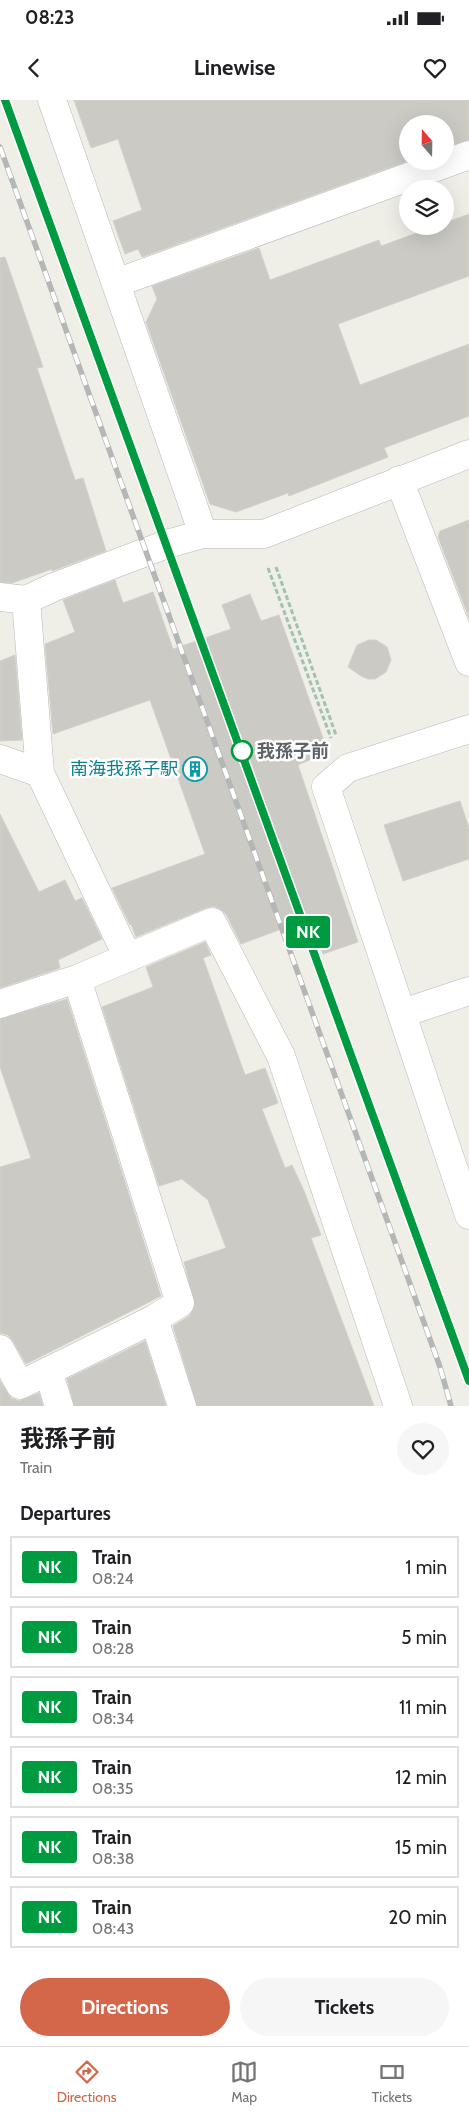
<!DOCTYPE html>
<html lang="en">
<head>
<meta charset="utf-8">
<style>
  :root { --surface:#fff; --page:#f6f6f6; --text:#202124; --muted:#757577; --line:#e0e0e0; --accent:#d4664a }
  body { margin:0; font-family:Cabin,"Noto Sans JP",sans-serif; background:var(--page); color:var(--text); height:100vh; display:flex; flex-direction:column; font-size:19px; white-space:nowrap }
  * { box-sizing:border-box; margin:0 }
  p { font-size:16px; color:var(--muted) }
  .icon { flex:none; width:28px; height:28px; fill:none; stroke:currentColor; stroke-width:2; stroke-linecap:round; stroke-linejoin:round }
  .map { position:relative; height:1306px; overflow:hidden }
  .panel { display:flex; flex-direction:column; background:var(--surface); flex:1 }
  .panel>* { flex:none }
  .badge { padding:0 10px; border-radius:4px; font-size:18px; line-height:32px }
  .needle { width:32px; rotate:340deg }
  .buttons { position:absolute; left:399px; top:15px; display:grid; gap:10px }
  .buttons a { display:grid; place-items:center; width:55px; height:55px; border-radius:50%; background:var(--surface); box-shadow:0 5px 20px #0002; font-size:25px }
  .map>.badge { position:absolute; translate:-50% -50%; box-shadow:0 0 0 2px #fff }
  h2 { padding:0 20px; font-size:19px; line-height:45px }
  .round { display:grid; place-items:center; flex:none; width:52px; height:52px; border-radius:26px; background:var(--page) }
  .head { display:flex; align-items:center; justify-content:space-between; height:85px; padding:0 20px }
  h1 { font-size:24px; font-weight:700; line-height:38px }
  .cta { display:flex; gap:10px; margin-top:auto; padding:10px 20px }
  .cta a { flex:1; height:58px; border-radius:30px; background:var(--accent); color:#fff; font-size:20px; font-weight:700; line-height:58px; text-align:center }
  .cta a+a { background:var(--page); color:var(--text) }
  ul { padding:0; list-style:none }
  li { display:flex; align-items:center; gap:15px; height:62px; margin:0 10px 8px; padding:0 10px; border:2px solid var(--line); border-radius:0px }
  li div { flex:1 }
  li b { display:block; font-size:19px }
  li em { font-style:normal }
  li .badge { min-width:55px; font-weight:700; text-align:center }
  .status { display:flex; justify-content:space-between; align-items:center; height:35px; padding:0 25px; background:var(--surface); direction:ltr }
  .status svg { height:14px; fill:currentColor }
  header { display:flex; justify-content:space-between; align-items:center; height:65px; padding:0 20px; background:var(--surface); font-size:22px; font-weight:700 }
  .tabs { display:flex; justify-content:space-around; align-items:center; height:70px; border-top:1px solid var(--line); background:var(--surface); font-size:14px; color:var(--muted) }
  .tabs a { display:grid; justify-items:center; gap:2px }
  .tabs .active { color:var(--accent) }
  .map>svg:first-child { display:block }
</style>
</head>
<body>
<div class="status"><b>08:23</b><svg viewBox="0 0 49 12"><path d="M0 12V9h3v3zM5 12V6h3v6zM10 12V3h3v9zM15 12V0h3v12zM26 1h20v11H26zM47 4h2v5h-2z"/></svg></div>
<header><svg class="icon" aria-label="back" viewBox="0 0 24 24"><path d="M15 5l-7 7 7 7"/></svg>Linewise<svg class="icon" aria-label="heart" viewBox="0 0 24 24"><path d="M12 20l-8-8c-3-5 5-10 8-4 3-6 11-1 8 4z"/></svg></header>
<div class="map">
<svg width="469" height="1306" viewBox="0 0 469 1306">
  <rect width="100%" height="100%" fill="#efefe8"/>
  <path fill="#cbcac4" stroke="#d4d1c7" d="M 74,0 L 469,0 L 469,40 L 445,47 L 445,24 L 408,24 L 408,61 L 142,157 L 138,149 L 125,154 L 113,121 L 142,110 L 118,39 L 91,48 Z
    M 469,114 L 469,176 L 338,224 L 360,285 L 469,244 L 469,316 L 384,348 L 388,357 L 289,396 L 288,393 L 236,412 L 210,404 L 146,222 L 157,199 L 152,186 L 259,148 L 270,180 L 379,140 L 381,146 L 436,126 L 445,126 L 445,123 Z
    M 5,157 L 43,267 L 37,268 L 75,380 L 83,378 L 106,451 L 52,471 L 52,469 L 12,483 L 0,482 L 0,158 Z
    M 469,420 L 469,518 L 438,437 L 440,431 Z
    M 115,480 L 123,503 L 153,492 L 173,549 L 231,529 L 222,505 L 250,494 L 261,521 L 279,515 L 328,652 L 298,665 L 358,842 L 323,854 L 311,818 L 241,844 L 226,814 L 220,809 L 213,806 L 206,808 L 136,837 L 131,824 L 130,825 L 112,788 L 205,754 L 150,600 L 53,634 L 45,544 L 75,532 L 63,500 Z
    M 369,540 L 376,540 L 387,547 L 391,560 L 386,572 L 375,579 L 368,579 L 361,576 L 348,567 L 357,545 Z
    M 15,555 L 22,640 L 0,641 L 0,561 Z
    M 460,701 L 469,728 L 469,759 L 403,781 L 384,725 Z
    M 0,714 L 39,792 L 65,780 L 75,801 L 82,798 L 102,839 L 58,860 L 60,868 L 0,888 Z
    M 205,842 L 211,855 L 203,858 L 245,975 L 265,968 L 278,1003 L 262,1009 L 285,1068 L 292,1065 L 304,1091 L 321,1135 L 311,1138 L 374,1306 L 197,1306 L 173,1226 L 189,1216 L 195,1206 L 184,1162 L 226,1148 L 208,1100 L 182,1079 L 159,1086 L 102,907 L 153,887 L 146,867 Z
    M 67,899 L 161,1196 L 26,1264 L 13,1241 L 8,1235 L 0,1233 L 0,1067 L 31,1058 L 0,967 L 0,919 Z
    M 145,1241 L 166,1306 L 74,1306 L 67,1279 Z
    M 0,1281 L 11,1298 L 19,1301 L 39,1293 L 43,1306 L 0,1306 Z"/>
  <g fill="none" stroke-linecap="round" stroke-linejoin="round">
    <defs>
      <path id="street" d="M 52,0 L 203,434
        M 116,183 L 469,55
        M 399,380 L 469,562
        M 0,497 L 26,500 L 54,487 L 167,444 L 203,434 L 264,434 L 469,354
        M 26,500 L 40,673 L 128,858
        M 0,659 L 40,673
        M 0,904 L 77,879 L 212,822 L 281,956 L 398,1306
        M 403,913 L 469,891
        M 154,1219 L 182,1306
        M 0,1249 L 20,1285 L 154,1219 L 180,1203 L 77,879
        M 48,1271 L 59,1306"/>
      <path id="secondary" d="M 469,629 L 348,668 L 326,687 L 469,1115"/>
    </defs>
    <use href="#street" stroke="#b5b7bb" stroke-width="29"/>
    <use href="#secondary" stroke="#b6b9bd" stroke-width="29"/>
    <path stroke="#a1c2ae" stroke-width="3" stroke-dasharray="5 2.5" stroke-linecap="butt" d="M 276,467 L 336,635
      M 268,468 L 331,638"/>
    <use href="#street" stroke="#fff" stroke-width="28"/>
    <use href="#secondary" stroke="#fff" stroke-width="28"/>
    <defs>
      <path id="rail" d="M 5,0 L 469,1281
        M 0,47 L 440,1267 L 451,1306"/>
    </defs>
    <use href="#rail" stroke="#b5b6b6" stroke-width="5.5"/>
    <use href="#rail" stroke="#fff" stroke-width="4" stroke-dasharray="11" stroke-linecap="butt"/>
  </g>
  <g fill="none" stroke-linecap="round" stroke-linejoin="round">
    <defs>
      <path id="line" d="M 5,0 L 469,1281"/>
    </defs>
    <use href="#line" stroke="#fff" stroke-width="11"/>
    <use href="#line" stroke="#009a41" stroke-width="8"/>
  </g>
  <defs>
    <symbol id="building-ring" viewBox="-11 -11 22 22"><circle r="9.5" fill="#fff" stroke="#0f9aa8" stroke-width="1.5"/><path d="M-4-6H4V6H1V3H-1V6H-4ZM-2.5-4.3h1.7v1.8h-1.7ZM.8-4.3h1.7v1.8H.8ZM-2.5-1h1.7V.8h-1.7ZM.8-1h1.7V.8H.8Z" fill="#0f9aa8"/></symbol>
  </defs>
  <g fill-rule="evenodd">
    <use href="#building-ring" x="181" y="655" width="28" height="28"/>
  </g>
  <circle fill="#fff" stroke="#009a41" stroke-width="2.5" cx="242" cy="651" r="10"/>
  <g text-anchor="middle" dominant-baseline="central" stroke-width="5" stroke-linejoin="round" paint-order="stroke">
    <g font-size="18" font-weight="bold" fill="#5f6266" stroke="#fff" text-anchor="start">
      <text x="257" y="651">我孫子前</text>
    </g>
    <g font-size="18" fill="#0d838f" stroke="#fff" text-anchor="end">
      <text x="178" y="669">南海我孫子駅</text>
    </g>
  </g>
</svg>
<div class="buttons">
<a><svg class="needle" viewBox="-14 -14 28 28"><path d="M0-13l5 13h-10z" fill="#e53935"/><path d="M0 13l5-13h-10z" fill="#757577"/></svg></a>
<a><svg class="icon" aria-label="layers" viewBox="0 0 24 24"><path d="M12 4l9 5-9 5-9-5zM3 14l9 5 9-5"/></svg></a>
</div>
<b class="badge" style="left:308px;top:832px;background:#009a41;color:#fff">NK</b>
</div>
<section class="panel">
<div class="head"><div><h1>我孫子前</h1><p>Train</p></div><a class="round"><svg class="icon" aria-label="heart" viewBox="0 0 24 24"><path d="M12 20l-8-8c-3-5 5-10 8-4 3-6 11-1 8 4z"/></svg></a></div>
<h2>Departures</h2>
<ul>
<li><span class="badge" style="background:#009a41;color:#fff">NK</span><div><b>Train</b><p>08:24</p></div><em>1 min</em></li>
<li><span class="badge" style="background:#009a41;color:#fff">NK</span><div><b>Train</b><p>08:28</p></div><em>5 min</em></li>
<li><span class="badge" style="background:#009a41;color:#fff">NK</span><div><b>Train</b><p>08:34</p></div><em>11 min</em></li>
<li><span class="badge" style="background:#009a41;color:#fff">NK</span><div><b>Train</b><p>08:35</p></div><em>12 min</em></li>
<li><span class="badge" style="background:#009a41;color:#fff">NK</span><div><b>Train</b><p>08:38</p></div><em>15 min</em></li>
<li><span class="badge" style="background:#009a41;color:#fff">NK</span><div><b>Train</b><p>08:43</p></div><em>20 min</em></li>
</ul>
<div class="cta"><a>Directions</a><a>Tickets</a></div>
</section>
<nav class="tabs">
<a class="active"><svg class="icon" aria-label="directions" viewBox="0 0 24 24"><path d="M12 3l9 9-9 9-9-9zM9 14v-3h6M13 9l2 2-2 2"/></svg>Directions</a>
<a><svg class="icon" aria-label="map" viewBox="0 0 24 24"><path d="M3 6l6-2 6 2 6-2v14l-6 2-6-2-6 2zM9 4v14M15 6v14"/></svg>Map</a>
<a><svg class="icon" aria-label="tickets" viewBox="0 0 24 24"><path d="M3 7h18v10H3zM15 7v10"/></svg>Tickets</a>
</nav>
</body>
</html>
